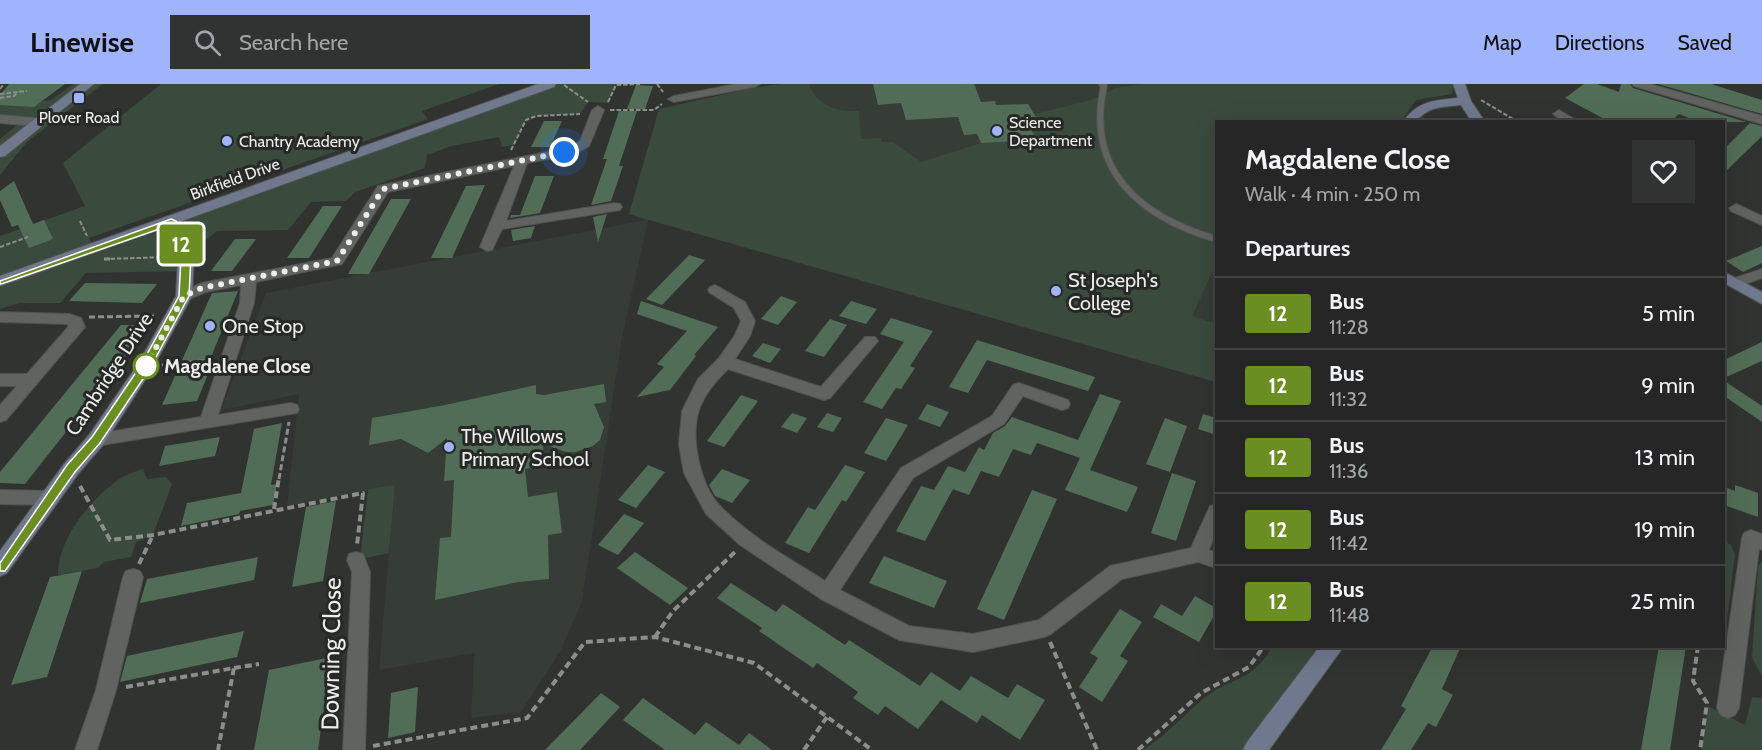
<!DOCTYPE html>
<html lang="en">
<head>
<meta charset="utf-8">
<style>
  :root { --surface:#252625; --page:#313232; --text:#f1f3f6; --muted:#a3a5a7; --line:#424342; --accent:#a0b3fd }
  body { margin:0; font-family:Cabin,sans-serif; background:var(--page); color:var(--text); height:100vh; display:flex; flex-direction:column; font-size:22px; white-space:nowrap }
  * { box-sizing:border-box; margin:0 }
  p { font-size:20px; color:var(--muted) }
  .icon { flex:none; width:33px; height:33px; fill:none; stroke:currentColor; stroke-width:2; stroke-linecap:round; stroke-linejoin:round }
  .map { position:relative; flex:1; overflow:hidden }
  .side { position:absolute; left:1215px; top:36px; width:510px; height:528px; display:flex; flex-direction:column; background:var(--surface); border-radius:0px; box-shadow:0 6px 24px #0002,0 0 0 2px var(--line) }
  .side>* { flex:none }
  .badge { padding:0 12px; border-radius:4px; font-size:21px; line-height:39px }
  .you { position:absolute; width:30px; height:30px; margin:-15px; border:4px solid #fff; border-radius:50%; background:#1a73e8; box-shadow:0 0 0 9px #1a73e833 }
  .map>.badge { position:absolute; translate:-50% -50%; box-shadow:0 0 0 3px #fff }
  h2 { padding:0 30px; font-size:22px; line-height:54px }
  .round { display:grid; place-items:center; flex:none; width:63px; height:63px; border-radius:0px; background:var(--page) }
  .overview { display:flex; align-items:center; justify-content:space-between; height:102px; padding:0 30px }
  h1 { font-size:28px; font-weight:800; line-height:45px }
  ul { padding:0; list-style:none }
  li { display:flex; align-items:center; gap:18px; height:72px; padding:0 30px; border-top:2px solid var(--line) }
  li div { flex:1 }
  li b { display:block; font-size:22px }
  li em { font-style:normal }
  li .badge { min-width:66px; font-weight:700; text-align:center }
  header { display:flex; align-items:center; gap:36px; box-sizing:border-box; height:84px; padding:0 30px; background:var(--accent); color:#111 }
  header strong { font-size:28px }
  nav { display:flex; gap:33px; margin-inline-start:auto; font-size:21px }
  .search { width:420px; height:54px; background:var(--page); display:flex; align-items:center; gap:15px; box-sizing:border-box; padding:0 21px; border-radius:0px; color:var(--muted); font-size:22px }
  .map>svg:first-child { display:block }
</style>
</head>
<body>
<header>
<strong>Linewise</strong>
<div class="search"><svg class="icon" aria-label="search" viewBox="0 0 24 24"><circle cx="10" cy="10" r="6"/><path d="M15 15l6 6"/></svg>Search here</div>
<nav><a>Map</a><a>Directions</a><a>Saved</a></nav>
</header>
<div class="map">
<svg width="1762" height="666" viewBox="0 0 1762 666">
  <rect width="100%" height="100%" fill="#313331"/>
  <path fill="#353d36" d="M 782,0 L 1453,0 L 1452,10 L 1416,16 L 1401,37 L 1216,38 L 1216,298 L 648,136 L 622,253 L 582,517 L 561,566 L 521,628 L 471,634 L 474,569 L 379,586 L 395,401 L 287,422 L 299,310 L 221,326 L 266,209 L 646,136 L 629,130 L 659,25 L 757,3 Z"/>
  <path fill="#3a4a3d" d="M 73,0 L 103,0 L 27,58 L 0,91 L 0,55 L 22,37 L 0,35 L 0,21 L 51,16 Z
    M 161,0 L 499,0 L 422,27 L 428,35 L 89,154 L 94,164 L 550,0 L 640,0 L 616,1 L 608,19 L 588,18 L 580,30 L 536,32 L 526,36 L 514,61 L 502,63 L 499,53 L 451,62 L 427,71 L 425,84 L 355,108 L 346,117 L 311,118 L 288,146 L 217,147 L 187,172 L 185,187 L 86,189 L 60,219 L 19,219 L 0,225 L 0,152 L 85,122 L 63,79 Z
    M 782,0 L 809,0 C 816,22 839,28 859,27 L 861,55 L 881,54 L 882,58 L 893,58 L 921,78 L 981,59 L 1035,56 L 1030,43 L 1041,42 L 1035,30 L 1094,15 L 1115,4 L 1141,0 L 1453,0 L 1452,10 L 1416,16 L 1401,37 L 1216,38 L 1216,180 L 1192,232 L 1216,240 L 1216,298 L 629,130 L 659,25 L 757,3 Z
    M 143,385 L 147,395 L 166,393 L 172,400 L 153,451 L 136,458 L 131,473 L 104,478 L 98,484 L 58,491 C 58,456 87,420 114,399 C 122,392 133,388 143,385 Z
    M 395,401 L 389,469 L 360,475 L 368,405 Z
    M 1724,457 L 1731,461 L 1735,470 L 1724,560 Z
    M 1762,477 L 1762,592 L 1752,574 L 1758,482 Z
    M 1272,563 L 1315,563 L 1323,568 L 1257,666 L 1143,666 C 1165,652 1183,632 1203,615 C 1231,592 1250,600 1272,563 Z
    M 1752,613 L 1762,614 L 1762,666 L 1701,666 L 1708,622 L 1745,641 Z"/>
  <path fill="#526d57" d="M 9,0 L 65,0 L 34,23 L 0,21 L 0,11 Z
    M 873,0 L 974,0 L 981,18 L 995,17 L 996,21 L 1028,20 L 1042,43 L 1030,43 L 1036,56 L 981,59 L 977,50 L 964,51 L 958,33 L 906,36 L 901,19 L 878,21 Z
    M 1584,0 L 1597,0 L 1619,8 L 1621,0 L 1630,0 L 1633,4 L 1746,38 L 1699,38 L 1679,30 L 1670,38 L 1610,38 L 1565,14 Z
    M 1658,0 L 1711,0 L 1762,16 L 1762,30 Z
    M 636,1 L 653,2 L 645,25 L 627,25 Z
    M 619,27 L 637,27 L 619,82 L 623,82 L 611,117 L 591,121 L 607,75 L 603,75 Z
    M 544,37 L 562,37 L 550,63 L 531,63 Z
    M 1750,39 L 1762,42 L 1762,52 L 1724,89 L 1724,65 Z
    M 535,92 L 554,92 L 540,129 L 510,134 L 511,131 L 520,131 Z
    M 14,97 L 33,140 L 44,136 L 53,155 L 29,164 L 18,141 L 12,143 L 0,116 L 0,107 Z
    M 485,101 L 452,174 L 431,174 L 466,102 Z
    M 391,115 L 411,115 L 369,190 L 348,190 Z
    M 323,122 L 342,122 L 309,174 L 287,174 Z
    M 607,130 L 598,158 L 593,133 Z
    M 535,142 L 531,154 L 513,157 L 511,146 Z
    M 235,155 L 256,155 L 232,187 L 211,187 Z
    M 1762,162 L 1762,179 L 1743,188 L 1726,177 Z
    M 689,171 L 705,176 L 662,221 L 646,215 Z
    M 85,199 L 157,200 L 142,219 L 69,217 Z
    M 238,207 L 209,278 L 213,278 L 197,317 L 162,321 L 212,209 Z
    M 781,212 L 797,218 L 778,241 L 761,235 Z
    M 641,217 L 718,243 L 694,271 L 696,272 L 670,306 L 637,313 L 664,283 L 657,280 L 687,247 L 637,230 Z
    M 851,217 L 877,225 L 866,240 L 839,232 Z
    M 891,234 L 933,247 L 910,282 L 915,284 L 901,305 L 896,304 L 882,325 L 863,318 L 904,258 L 880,250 Z
    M 830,235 L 847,241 L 824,273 L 805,267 Z
    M 121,241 L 150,241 L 25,400 L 0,399 L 0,388 Z
    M 977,256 L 1067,284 L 1095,293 L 1088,307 L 987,276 L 968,309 L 949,303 Z
    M 1762,258 L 1762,277 L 1724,294 L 1724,276 Z
    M 763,259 L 781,265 L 770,279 L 752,272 Z
    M 1726,298 L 1762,322 L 1762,338 L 1724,312 Z
    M 604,300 L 606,318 L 594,320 L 604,343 L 600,356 L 593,362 L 576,368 L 566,368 L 543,360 L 544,381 L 525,385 L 528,413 L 557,408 L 562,449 L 548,451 L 549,495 L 518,498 L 435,516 L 440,454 L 451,453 L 454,396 L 444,397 L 447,354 L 428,369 L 401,355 L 369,361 L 372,334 L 445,321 L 536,301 L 536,310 L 544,311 Z
    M 1100,310 L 1121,317 L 1090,386 L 1138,403 L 1127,428 L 1065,406 L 1080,374 L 1037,359 L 1031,371 L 1013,365 L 999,393 L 981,387 L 969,411 L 953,405 L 925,457 L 896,447 L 921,402 L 934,406 L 948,382 L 965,388 L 979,363 L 984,366 L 993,349 L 1005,342 L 1012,333 L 1078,356 Z
    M 741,311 L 758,317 L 724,363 L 707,357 Z
    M 927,320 L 949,328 L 940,343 L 918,335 Z
    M 792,329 L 807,334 L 797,349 L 781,343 Z
    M 827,329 L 842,334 L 833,348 L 817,343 Z
    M 1203,330 L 1216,334 L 1216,351 L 1198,345 Z
    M 886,334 L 908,341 L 886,377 L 864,369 Z
    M 1165,334 L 1187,342 L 1170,388 L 1146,380 Z
    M 282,339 L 271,401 L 277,400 L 273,421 L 240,427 L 239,430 L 181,442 L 187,419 L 241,409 L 254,345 Z
    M 220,353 L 215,372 L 159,382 L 165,362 Z
    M 648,381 L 665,388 L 636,424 L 618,416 Z
    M 845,381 L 865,388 L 846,418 L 842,416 L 809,469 L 785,459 L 808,423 L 815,426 Z
    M 722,385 L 750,396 L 732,419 L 715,412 L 709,401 Z
    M 1172,389 L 1196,397 L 1176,457 L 1151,449 Z
    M 1735,401 L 1758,409 L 1758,433 L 1724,421 L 1724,403 L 1735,407 Z
    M 1032,406 L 1057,415 L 1004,536 L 977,525 Z
    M 336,417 L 323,497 L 292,503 L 306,423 Z
    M 624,430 L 644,439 L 618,471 L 598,461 Z
    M 635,468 L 688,504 L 670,521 L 617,484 Z
    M 884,472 L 947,497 L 934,524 L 869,499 Z
    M 258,473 L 254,496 L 140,519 L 147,495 Z
    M 82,487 L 47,593 L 11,601 L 50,493 Z
    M 731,499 L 776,528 L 783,520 L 845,561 L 849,556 L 920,602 L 931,588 L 960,607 L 971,592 L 1008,614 L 1017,600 L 1045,616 L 1020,656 L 982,631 L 977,639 L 941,616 L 918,645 L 885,622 L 878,631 L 853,614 L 858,608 L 817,579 L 813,584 L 759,547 L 762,544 L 717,514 Z
    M 1195,512 L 1216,524 L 1216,528 L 1199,558 L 1153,533 L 1161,520 L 1182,532 Z
    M 1120,525 L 1142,538 L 1120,572 L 1128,577 L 1102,618 L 1079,603 L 1098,574 L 1090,569 Z
    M 244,547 L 237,573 L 120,598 L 127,572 Z
    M 1433,562 L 1461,562 L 1442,605 L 1453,611 L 1436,643 L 1428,639 L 1411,666 L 1381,666 L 1406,625 L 1401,622 Z
    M 1659,562 L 1686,562 L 1670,666 L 1641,666 Z
    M 331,573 L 318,666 L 254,666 L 269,586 Z
    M 418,603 L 415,648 L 388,654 L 391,609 Z
    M 601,609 L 620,623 L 580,666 L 545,666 Z
    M 643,614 L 695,651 L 706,638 L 739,661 L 749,649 L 772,666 L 665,666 L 623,636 Z"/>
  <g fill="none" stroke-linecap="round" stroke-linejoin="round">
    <defs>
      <path id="lane" d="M 1102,0 L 1104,2 C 1085,87 1141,133 1216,155"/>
      <path id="street" d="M 736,0 L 760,0 L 754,3 L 674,18 L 668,15 L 674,12 Z
        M 1632,0 L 1650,0 L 1762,32 L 1762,40 L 1634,2 Z
        M 598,22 L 604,26 L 589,62 L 574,70 L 527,79 L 506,137 L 615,119 L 620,120 L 622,123 L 620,126 L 502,145 L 492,166 L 487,167 L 480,163 L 514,82 L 388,108 L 342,180 L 256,198 L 254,219 L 218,331 L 291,319 L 297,321 L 299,325 L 297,329 L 96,362 L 90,360 L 88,356 L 90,352 L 96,350 L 201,333 L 240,219 L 241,201 L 206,208 L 184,217 L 179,215 L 177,212 L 179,209 L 202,199 L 332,174 L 378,102 L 566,64 L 580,57 L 592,26 Z
        M 1559,26 L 1579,38 L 1564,38 L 1553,30 Z
        M 0,31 L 37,34 L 43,38 L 37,42 L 0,39 Z
        M 1736,120 L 1762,132 L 1762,141 L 1731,127 L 1729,124 Z
        M 1762,185 L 1762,194 L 1734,204 L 1727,199 L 1729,196 Z
        M 715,201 L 745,218 L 755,237 L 750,252 L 735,275 L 821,303 L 865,253 L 875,253 L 878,257 L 830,314 L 824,316 L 728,285 C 716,297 705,309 699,326 C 690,353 700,401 720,422 C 750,453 789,474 825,497 L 901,384 L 992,332 L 1013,301 L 1019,299 L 1068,316 L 1070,320 L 1068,324 L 1062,326 L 1023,312 L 1004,340 L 913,394 L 840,506 L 909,542 L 973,550 L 1039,536 L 1110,482 L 1191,464 L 1210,422 L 1216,420 L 1216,448 L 1209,466 L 1216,468 L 1216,484 L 1198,478 L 1122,495 L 1051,550 L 1044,553 L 973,568 L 899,556 L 821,515 L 740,461 L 706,430 L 684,389 L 679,361 L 682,327 L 698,295 L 719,274 L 735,251 L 741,237 L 734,224 L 710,209 L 708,206 L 710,203 Z
        M 0,228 L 69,230 L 81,234 L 85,243 L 6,336 L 0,338 L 0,321 L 17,302 L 0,302 L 0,290 L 27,290 L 69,242 L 67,240 L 0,238 Z
        M 0,406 L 51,407 L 57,409 L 60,414 L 57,419 L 51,421 L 0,420 Z
        M 1751,446 L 1762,450 L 1762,466 L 1759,464 L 1739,624 L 1735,631 L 1728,634 L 1721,631 L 1717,624 L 1742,454 L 1744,449 Z
        M 356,468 L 363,470 L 370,488 L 365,666 L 343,666 L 352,488 L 347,476 L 349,470 Z
        M 133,485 L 140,487 L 143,493 L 116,606 L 97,666 L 75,666 L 96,606 L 123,493 L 126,487 Z"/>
      <path id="secondary" d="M 80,0 L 94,0 L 5,72 L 0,73 L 0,62 Z
        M 538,0 L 556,0 L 554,3 L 179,138 L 194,172 L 192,212 L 151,287 L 103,361 L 78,390 L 7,489 L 0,492 L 0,467 L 64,380 L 89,351 L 138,280 L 176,212 L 178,172 L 166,143 L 0,202 L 0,192 Z
        M 1453,0 L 1465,0 L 1471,17 L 1485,38 L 1472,38 L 1461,21 C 1444,23 1427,22 1416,38 L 1403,38 C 1417,17 1435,16 1458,14 Z
        M 1724,188 L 1762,208 L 1762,220 L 1724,199 Z
        M 1320,562 L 1344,562 L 1269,666 L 1243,666 L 1247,658 Z"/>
    </defs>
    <use href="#lane" stroke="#505250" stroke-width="8"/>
    <use href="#street" stroke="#505250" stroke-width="2"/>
    <use href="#secondary" stroke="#505250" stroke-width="2"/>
    <path stroke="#8c8e8c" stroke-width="2" stroke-dasharray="4.5 2" stroke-linecap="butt" d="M 657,0 L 663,8
      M 564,1 L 588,18
      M 0,5 L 4,0
      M 0,10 L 27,7
      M 0,14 L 14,12 L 18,8
      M 1481,16 L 1518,38
      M 608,18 L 616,1 L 640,0
      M 610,26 L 654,26 L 662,20
      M 511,66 L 526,36 L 536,32 L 580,30
      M 80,137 L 87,152
      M 0,163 L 28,153
      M 104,175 L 170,173"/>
    <path stroke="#8c8e8c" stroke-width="3" stroke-dasharray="6 3" stroke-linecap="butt" d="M 104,175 L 113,175
      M 89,233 L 154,232
      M 162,281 L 212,276
      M 279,395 L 289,338"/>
    <path stroke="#8c8e8c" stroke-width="4" stroke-dasharray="7 4" stroke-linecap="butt" d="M 80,402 L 110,456 L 153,451 L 363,409 L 357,461
      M 274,425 L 279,393
      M 139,480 L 153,451
      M 655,553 L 673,527 L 736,467
      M 1050,558 L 1097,666
      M 1698,562 L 1693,597 L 1707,619 L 1700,666
      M 234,584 L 259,580
      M 126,603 L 234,584 L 218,666
      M 373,662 L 527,634 L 585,558 L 655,553 L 754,579 L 872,666
      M 804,666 L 827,633
      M 1138,666 L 1201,609 L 1249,583 L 1264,562"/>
    <use href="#lane" stroke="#606360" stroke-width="6"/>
    <use href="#street" fill="#606360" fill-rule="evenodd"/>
    <use href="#secondary" fill="#70788d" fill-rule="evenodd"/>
  </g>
  <path fill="#6b8e23" stroke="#fff" stroke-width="1.5" d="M 171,135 L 176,137 L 191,172 L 189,212 L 149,286 L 100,359 L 75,388 L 5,487 L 0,487 L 0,479 L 67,381 L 92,353 L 141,281 L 179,212 L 181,172 L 168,142 L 4,199 L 0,200 L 0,197 Z"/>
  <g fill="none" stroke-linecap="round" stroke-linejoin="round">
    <path stroke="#ecedec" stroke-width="6" stroke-dasharray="0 10.8" d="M 146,282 L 184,212 L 202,204 L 337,177 L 383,105 L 564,68"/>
  </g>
  <g fill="#a0b3fd" stroke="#272927" stroke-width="2">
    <rect x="73" y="8" width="12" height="12" rx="3"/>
    <circle cx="997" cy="47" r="6"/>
    <circle cx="227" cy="57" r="6"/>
    <circle cx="1056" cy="207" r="6"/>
    <circle cx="210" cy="242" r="6"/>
    <circle cx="449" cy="363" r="6"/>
  </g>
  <circle fill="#fff" stroke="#6b8e23" stroke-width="3" cx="146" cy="282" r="12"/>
  <g text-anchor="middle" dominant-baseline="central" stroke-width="6" stroke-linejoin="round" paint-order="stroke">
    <g font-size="16" fill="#ecedec" stroke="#272927" text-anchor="start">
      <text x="79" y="33" text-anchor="middle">Plover Road</text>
      <text x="1009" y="38">Science<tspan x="1009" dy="18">Department</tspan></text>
      <text x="239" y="57">Chantry Academy</text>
    </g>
    <g font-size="16" fill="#ecedec" stroke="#272927">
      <text transform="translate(235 95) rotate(-20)">Birkfield Drive</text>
    </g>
    <g font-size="20" fill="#ecedec" stroke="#272927" text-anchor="start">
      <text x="1068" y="196">St Joseph's<tspan x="1068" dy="23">College</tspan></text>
      <text x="222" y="242">One Stop</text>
      <text x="461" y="352">The Willows<tspan x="461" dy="23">Primary School</tspan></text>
    </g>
    <g font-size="20" font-weight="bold" fill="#ecedec" stroke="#272927" text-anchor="start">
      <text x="164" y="282">Magdalene Close</text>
    </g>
    <g font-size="20" fill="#ecedec" stroke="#272927">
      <text transform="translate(109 290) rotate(-57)">Cambridge Drive</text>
    </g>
    <g font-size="24" fill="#ecedec" stroke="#272927">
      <text transform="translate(331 570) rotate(-89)">Downing Close</text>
    </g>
  </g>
</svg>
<div class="you" style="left:564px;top:68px"></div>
<b class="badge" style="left:181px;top:160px;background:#6b8e23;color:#fff">12</b>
<section class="side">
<div class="overview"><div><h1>Magdalene Close</h1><p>Walk · 4 min · 250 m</p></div><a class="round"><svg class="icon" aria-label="heart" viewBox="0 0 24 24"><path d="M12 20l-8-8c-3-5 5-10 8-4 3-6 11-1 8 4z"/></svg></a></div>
<h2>Departures</h2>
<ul>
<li><span class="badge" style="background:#6b8e23;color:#fff">12</span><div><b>Bus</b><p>11:28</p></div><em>5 min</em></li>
<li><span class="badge" style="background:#6b8e23;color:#fff">12</span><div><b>Bus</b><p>11:32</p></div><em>9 min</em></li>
<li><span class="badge" style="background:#6b8e23;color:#fff">12</span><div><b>Bus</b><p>11:36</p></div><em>13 min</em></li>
<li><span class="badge" style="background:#6b8e23;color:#fff">12</span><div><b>Bus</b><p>11:42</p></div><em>19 min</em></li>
<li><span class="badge" style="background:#6b8e23;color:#fff">12</span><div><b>Bus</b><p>11:48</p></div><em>25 min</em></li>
</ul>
</section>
</div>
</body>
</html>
